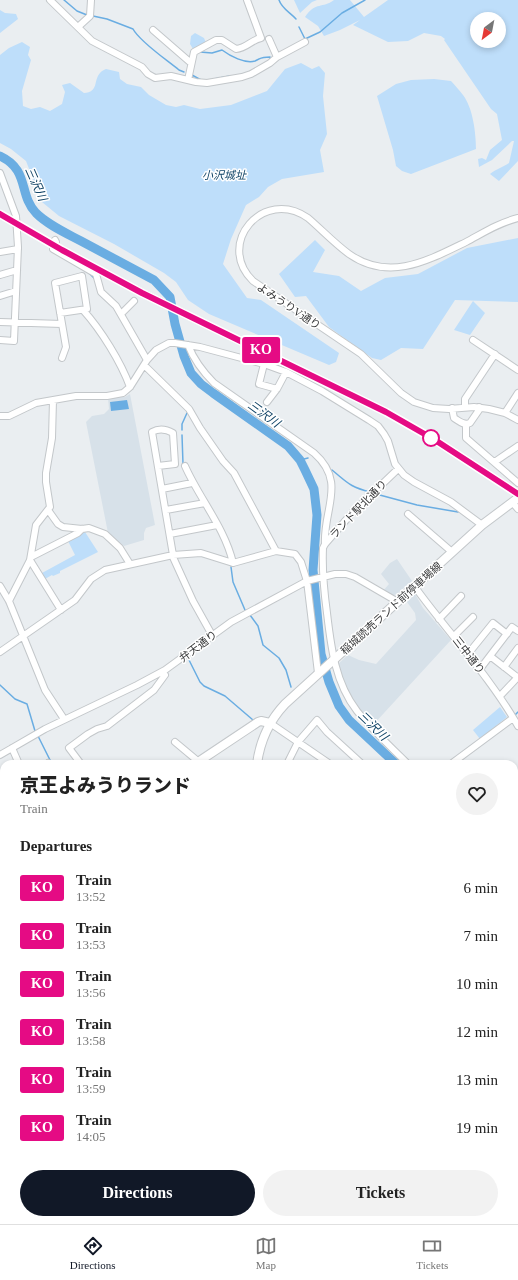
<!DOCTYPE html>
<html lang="en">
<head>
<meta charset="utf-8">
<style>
  :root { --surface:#fff; --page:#f2f2f2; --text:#222; --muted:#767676; --line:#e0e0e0; --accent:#111827 }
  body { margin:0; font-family:"Times New Roman","Noto Sans JP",serif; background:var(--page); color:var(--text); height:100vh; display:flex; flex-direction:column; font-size:15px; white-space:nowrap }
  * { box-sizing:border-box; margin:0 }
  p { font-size:13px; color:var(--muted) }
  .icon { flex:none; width:22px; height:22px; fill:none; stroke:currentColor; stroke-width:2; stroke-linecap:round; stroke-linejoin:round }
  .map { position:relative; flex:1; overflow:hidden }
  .panel { position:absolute; left:0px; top:760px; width:518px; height:464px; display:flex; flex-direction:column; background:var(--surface); border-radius:12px 12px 0 0; box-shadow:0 2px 6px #0003 }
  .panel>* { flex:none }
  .badge { padding:0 8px; border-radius:3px; font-size:14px; line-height:26px }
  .needle { width:26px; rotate:212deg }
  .controls { position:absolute; left:470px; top:12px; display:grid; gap:8px }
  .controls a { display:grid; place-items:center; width:36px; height:36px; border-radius:50%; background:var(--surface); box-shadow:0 2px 6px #0003; font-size:20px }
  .map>.badge { position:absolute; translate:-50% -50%; box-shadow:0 0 0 2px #fff }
  h2 { padding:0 20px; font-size:15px; line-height:36px }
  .round { display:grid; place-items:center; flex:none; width:42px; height:42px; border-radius:21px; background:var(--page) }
  .summary { display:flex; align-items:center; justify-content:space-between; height:68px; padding:0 20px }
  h1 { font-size:19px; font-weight:800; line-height:30px }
  .button { display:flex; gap:8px; margin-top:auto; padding:8px 20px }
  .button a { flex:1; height:46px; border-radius:24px; background:var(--accent); color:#fff; font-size:16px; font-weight:800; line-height:46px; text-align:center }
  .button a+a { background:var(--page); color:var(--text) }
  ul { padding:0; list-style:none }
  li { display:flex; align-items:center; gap:12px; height:48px; padding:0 20px }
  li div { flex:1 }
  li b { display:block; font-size:15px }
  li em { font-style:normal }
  li .badge { min-width:44px; font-weight:700; text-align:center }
  .tab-bar { display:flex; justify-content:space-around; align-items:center; height:56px; border-top:1px solid var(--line); background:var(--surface); font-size:11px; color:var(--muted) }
  .tab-bar a { display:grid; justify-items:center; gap:2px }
  .tab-bar .selected { color:var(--accent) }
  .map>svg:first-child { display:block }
</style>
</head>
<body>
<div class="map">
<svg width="518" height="1224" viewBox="0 0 518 1224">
  <rect width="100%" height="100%" fill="#eaeef1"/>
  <path fill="#d7e1e9" d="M 130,394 L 155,525 L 146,528 L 144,533 L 144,540 L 124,546 L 108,533 L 86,422 L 92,416 L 104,414 L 109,409 L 108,398 L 125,397 Z
    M 397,559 L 412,581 L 399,592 L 393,596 L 383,591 L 389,584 L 381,574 L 390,563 Z
    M 415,594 L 423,608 L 451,640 L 373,725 L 359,710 L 346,686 L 338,664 L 348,655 L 359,660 L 376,664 L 416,620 L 415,613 L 407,602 Z
    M 0,783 L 4,783 L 4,812 L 0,812 Z"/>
  <path fill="#bedefa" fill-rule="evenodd" d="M 294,0 L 317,0 L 312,2 L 300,13 Z
    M 334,0 L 350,0 L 364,17 L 388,0 L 518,0 L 518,161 L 499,181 L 490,174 C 496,169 503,167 509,163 L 514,141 L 512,141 L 492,160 L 479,167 L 478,159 L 482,158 L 486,160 L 490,150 L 502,140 L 497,114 L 491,109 L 444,40 L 445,39 L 441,36 L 424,33 L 408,41 L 388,42 L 353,25 L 360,20 L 340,30 L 324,36 L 318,26 L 305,17 C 316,1 322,9 334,0 ZM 477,19 L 499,19 L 499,41 L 477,41 Z
    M 0,10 L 5,13 L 16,14 L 18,19 L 0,33 Z
    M 195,33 L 204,38 L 206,43 L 193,49 L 190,44 L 191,36 Z
    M 22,42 L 30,47 L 28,55 L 31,60 L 22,91 L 23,106 L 31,109 L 40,107 L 50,111 L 62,104 L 65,92 L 62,85 L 70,83 L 84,93 C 99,92 93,81 100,73 C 101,71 104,70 106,69 L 119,72 L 120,79 L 127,84 L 141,87 L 149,95 L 166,105 L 176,107 L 184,105 L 200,109 L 231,105 L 267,91 L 285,69 L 301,63 L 312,69 L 319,66 L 325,73 L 323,96 L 327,134 L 320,150 L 324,172 L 282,179 L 268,187 L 259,197 L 246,205 L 231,239 L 223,264 L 247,298 L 261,300 L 339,353 L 336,362 L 329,365 L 209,314 L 188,300 L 176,282 L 164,273 L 114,244 L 59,216 L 42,202 L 26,161 L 11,149 L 0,143 L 0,55 L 9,48 Z
    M 434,79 L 451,81 C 455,85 459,90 463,95 C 473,108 476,133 476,149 L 411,174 L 402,171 L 396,166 L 393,150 L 377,96 L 396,84 L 411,80 Z
    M 518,238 L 518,302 L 455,300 L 423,349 L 401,348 L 381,360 L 372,358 L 329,327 L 306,296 L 295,297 L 279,274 L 315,240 L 325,250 L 313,272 L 339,276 L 361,291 L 385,278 L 418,274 L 467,248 Z
    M 473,301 L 485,313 L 470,335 L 454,330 Z
    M 85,532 L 98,552 L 60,571 L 60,573 L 53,576 L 52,575 L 45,579 L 42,573 L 75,555 L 68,541 Z
    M 500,707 L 507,717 L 480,739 L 473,730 Z
    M 514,1059 L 518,1060 L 518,1099 L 514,1096 Z"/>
  <path fill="#6aade2" d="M 127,400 L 129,409 L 111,411 L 110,402 Z"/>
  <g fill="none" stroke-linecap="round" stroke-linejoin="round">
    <path stroke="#6aade2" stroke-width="1.5" d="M 64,0 L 77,11 L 87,15
      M 279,0 C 282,9 290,12 296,19
      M 93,16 L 107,19 L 133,29 C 140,42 167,60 179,70 L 184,72
      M 299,27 L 305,39
      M 305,39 L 320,32 L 342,13 L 365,0
      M 200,52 L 212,53 L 222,50 C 230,56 245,64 255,61 C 262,58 260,57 270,57 L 270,59
      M 192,75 L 201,80
      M 214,79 L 230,76
      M 88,272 L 95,279
      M 99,294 L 107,301
      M 182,430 L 182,424 L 187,413
      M 182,435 L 183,464
      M 300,460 L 308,458
      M 332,470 C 348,483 350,487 370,492
      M 376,494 L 417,505 L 458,512
      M 231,567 L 233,582 L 245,610
      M 250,615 L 258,626 L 263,645 L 279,658 L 286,670 L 291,687
      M 188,658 L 200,682 L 204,686 L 225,696 L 253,720
      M 0,685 L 15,699 L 27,704 L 35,731
      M 514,716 L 518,712
      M 38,736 L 52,764
      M 4,1058 L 4,1059
      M 80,1220 L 83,1224
      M 405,1220 L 405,1224
      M 464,1224 L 465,1220"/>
    <path stroke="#6aade2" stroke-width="9" d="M 0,156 C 30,170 18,194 36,213 C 48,225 66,233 81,241 C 105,254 130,267 154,280 L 170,297 L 175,324 L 184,356 L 191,373 L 201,384 L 213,393 L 288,446 L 300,460 L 305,470 L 314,489 L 317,515 L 313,570 L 321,654 L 329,682 L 339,706 L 349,720 L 396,764
      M 514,868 L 518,871"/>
    <defs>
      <path id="minor" d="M 50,0 L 92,41 L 142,67 L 148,74 L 155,78 L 171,76 L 196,82 L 207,83 L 242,77 L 251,74 L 270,63 L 277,57 L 305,42
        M 78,27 L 90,16 L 91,0
        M 153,30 L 191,63
        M 269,39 L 277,57
        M 188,80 L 194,52 L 216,40 L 222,40 L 236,49 C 247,48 251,40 261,38 L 247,0
        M 0,173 L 16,216 L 18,247 L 14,341 L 0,340
        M 518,218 C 498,223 483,233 466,242 C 427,261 389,282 349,254 C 334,243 321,229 308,218 C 263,187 215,244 253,281 L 361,354 L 401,393 L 414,402 L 433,408 L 449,409 L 474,407 L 489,409 L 505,413 L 518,420
        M 55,240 L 56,242 L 53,249 L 96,274 L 101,292 L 116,306 L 147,360
        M 0,252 L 18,249
        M 0,275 L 17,270
        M 0,296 L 16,291
        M 83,310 C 101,330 121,362 130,387
        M 60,313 L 87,309 L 82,276 L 55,283 L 66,347 L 62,358
        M 121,314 L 134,301
        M 0,322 L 62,324
        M 473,340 L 518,370
        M 188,345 C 194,360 202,371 214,383 L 314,453 C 347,482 323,509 325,544
        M 264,364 L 259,384 L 277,389
        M 144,365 L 189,409 L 200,428 L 223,461 L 234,473 L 276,551
        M 267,402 L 277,389 L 286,372
        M 465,407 L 465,399 L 495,354
        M 452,408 L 454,418 C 459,421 464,426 470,423 L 479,410 L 479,407
        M 505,413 L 518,393
        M 0,416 L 9,416 L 36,403 L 76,396 L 107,396 L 123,393 L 130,387 L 147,360 L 156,350 L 169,343 L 175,343 L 200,347 L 264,364 L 286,372 L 322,391 L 369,420 L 378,426 L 384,434 L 388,441 L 395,464 L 404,475 L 414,482 L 451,502 L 482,525
        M 466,424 L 466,438 L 518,483
        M 493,461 L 496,461 L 518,446
        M 158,466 L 175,464 L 173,433 C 166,429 159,428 152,432 L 173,555
        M 185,466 C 199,498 225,528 233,563
        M 398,469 L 353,512 L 325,544 L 323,548 C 322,570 324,591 327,613 C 331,647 335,683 357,711 C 372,730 391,747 408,764
        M 162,489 L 192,483
        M 512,502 L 518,509
        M 48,510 L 58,524 L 63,527 L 82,529 L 89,528 L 105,534 L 120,548 L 130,564
        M 166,510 L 205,503
        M 408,514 L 452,552
        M 170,534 L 217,525
        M 172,555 L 193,601 L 212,635
        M 31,557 L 78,533 L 82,529
        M 30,560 L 61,610
        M 0,586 L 9,601 L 45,690 L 64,719
        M 415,587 C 449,634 489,675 518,726
        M 9,601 L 30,560 L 36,525 L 50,507 L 46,482 L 46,473 L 52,438 L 53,400
        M 439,619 L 461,596
        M 454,636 L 473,617
        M 0,652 L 75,600 L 91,579 L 105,570 L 173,555 L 201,553 L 233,563 L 276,551 L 295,554 L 301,562 L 307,581 L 318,673
        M 468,654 L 493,623 L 507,634
        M 490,656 L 517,677
        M 504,667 L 518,648
        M 480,669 L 512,627 L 518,631
        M 500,696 L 518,677
        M 270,723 L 330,764
        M 175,742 L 199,762
        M 12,748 L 19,764
        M 0,755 L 45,729 L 137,685 L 165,670 L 231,622 L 307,581 L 335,574 L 346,574 L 355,577 L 398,602
        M 48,763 L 49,764
        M 81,764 L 69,748 L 88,734 L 97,729 L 107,726 L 154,690 L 165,675 L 162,672
        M 287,764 L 298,742 L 317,720 L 327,732 L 362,764
        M 451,764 L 513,718
        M 514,809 L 518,804
        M 514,855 L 518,850
        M 514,881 L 518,884
        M 514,902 L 518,897
        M 0,948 L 4,929
        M 514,983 L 518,986
        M 0,995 L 4,994
        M 514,995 L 518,989
        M 0,1038 L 4,1048
        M 514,1038 L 518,1036
        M 0,1099 L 4,1096
        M 514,1100 L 518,1103
        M 0,1117 L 4,1120
        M 514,1140 L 518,1134
        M 514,1176 L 518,1179
        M 0,1197 L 4,1193
        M 0,1203 L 4,1207
        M 514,1208 L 518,1210
        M 21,1220 L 26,1224
        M 152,1220 L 158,1224
        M 353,1220 L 355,1224
        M 412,1220 L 442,1224
        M 109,1224 L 114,1220
        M 482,1224 L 483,1220"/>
      <path id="major" d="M 195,764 L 258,722 L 261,721 L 270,723
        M 257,764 C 260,741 269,721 285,704 L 482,525 L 518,498
        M 0,818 L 4,818
        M 0,834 L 4,833
        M 0,890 L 4,892
        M 514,928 L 518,931
        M 514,937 L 518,940
        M 0,1006 L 4,1011
        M 0,1018 L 4,1022
        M 254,1220 L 260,1224
        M 266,1220 L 271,1224
        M 380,1220 L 388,1224"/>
    </defs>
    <use href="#minor" stroke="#c3c7ca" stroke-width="8"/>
    <use href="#major" stroke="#c3c7ca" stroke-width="10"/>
    <use href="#minor" stroke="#fff" stroke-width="6"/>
    <use href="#major" stroke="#fff" stroke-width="8"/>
    <path stroke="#5e6061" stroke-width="1.5" stroke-dasharray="8 4" stroke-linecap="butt" d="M 0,211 L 71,253 L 113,275 L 387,410 L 454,449 L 518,491
      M 0,1110 L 4,1113
      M 165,1220 L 171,1224"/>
  </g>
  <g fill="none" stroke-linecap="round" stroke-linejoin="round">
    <defs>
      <path id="line" d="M 0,214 L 62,250 L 142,293 L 386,412 L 435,440 L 518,494"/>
    </defs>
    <use href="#line" stroke="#fff" stroke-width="9"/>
    <use href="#line" stroke="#e50b84" stroke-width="6"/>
  </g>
  <circle fill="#fff" stroke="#e50b84" stroke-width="2" cx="431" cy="438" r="8"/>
  <g text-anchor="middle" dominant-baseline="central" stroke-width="3" stroke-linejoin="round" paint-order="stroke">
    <g font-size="11" font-style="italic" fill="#124568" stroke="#fff">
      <text x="224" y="175">小沢城址</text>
    </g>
    <g font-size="11" fill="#38393a" stroke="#fff">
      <text transform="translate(289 306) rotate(34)">よみうりV通り</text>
      <text transform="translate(358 509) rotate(-46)">ランド駅北通り</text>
      <text transform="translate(391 608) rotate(-42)">稲城読売ランド前停車場線</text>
      <text transform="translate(198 646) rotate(-37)">弁天通り</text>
      <text transform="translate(469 655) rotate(52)">三中通り</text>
    </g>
    <g font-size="12" font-style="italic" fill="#0f4265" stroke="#fff">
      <text transform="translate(36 184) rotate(66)">三沢川</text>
      <text transform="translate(264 414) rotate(36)">三沢川</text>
      <text transform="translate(373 726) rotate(44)">三沢川</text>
    </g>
  </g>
</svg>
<div class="controls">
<a><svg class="needle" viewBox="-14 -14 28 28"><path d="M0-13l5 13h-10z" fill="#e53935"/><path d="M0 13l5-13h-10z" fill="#767676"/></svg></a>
</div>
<b class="badge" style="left:261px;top:350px;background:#e50b84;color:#fff">KO</b>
<section class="panel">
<div class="summary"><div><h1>京王よみうりランド</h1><p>Train</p></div><a class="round"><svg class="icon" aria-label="heart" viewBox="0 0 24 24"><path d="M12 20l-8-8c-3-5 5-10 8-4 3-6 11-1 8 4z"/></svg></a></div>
<h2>Departures</h2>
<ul>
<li><span class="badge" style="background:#e50b84;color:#fff">KO</span><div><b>Train</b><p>13:52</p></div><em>6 min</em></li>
<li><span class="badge" style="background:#e50b84;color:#fff">KO</span><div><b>Train</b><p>13:53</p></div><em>7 min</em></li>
<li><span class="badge" style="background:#e50b84;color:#fff">KO</span><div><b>Train</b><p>13:56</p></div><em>10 min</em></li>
<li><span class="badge" style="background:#e50b84;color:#fff">KO</span><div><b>Train</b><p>13:58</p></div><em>12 min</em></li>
<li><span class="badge" style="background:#e50b84;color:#fff">KO</span><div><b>Train</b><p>13:59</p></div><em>13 min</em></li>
<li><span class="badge" style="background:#e50b84;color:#fff">KO</span><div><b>Train</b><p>14:05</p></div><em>19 min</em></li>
</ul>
<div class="button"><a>Directions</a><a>Tickets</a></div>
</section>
</div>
<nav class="tab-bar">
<a class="selected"><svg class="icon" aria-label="directions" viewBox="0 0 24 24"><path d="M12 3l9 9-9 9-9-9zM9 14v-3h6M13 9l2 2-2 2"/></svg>Directions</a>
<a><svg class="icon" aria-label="map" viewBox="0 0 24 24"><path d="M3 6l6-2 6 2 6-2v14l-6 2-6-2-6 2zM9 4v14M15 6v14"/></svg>Map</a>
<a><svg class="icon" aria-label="tickets" viewBox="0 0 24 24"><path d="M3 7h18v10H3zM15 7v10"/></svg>Tickets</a>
</nav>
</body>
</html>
